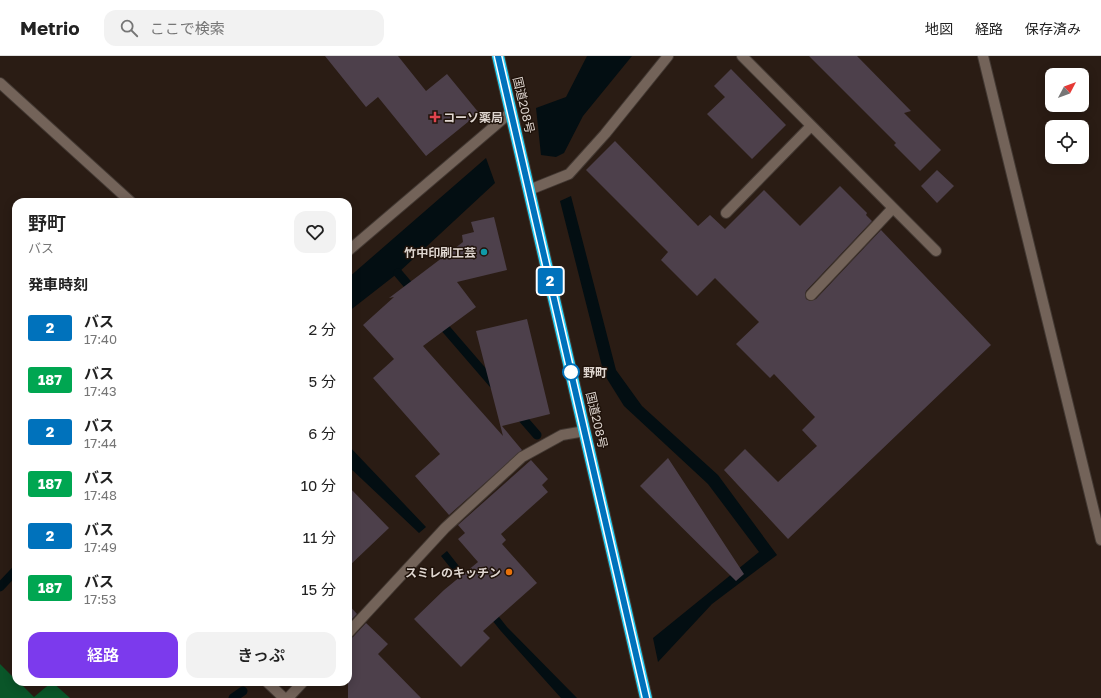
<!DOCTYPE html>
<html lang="ja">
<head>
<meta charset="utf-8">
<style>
  :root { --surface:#fff; --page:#f2f2f2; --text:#222; --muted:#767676; --line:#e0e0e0; --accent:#7c3aed }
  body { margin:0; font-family:"Golos Text","Noto Sans JP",sans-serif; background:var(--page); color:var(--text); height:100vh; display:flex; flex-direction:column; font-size:15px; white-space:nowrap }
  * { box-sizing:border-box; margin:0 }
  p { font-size:13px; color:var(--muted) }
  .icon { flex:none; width:22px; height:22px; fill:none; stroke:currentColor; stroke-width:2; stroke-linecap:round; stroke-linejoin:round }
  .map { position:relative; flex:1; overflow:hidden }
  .drawer { position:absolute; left:12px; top:142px; width:340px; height:488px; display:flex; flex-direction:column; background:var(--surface); border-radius:12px; box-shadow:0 2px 10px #0003 }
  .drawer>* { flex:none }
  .badge { padding:0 8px; border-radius:3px; font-size:14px; line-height:26px }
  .needle { width:26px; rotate:49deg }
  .controls { position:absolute; left:1045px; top:12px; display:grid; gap:8px }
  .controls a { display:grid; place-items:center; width:44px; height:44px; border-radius:8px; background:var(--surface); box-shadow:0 2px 10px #0003; font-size:20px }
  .map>.badge { position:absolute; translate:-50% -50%; box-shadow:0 0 0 2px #fff }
  h2 { padding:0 16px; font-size:15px; line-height:36px }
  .round { display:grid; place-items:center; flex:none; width:42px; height:42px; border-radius:12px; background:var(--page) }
  .overview { display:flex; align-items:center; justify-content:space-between; height:68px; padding:0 16px }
  h1 { font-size:19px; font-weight:600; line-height:30px }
  .cta { display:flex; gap:8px; margin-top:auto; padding:8px 16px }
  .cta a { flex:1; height:46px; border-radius:12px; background:var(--accent); color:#fff; font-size:16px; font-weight:600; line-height:46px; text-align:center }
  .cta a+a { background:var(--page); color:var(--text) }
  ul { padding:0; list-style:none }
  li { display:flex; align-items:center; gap:12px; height:52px; padding:0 16px }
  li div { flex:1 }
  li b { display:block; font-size:15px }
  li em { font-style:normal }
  li .badge { min-width:44px; font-weight:700; text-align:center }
  header { display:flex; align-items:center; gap:24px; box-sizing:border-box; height:56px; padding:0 20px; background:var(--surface); border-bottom:1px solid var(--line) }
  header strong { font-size:19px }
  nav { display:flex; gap:22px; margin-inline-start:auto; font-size:14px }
  .search { width:280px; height:36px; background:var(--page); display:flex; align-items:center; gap:10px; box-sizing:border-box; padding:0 14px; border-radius:12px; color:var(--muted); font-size:15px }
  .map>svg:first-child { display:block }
</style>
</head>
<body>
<header>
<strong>Metrio</strong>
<div class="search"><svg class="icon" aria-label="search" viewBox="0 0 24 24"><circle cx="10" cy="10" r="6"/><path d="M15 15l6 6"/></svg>ここで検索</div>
<nav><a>地図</a><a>経路</a><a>保存済み</a></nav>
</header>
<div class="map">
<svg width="1101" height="642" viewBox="0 0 1101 642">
  <rect width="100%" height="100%" fill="#2a1c14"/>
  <path fill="#0a5629" d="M 0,608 L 16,624 L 16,626 L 19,626 L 34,641 L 52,626 L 70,642 L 0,642 Z"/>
  <path fill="#030e12" d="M 587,0 L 632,0 L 583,60 L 564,97 L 556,101 L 541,99 L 536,52 L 566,41 Z
    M 486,102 L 495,127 L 398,217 L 348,256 L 348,222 Z
    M 571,140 L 616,314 L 642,350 L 718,419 L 777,499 L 712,548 L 658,606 L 653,582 L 759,496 L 708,428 L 624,350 L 604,318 L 560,145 Z
    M 348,389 L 426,471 L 419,477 L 348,410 Z
    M 447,495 L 507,571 L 577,642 L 561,642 L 500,574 L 441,500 Z"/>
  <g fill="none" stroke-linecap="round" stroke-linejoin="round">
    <path stroke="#030e12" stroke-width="9" d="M 398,217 L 415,237
      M 439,265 L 496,331
      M 517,356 L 537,379
      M 0,531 L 16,514
      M 233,642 L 243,635"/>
  </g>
  <path fill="#4d404b" d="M 325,0 L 398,0 L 426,35 L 447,18 L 479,57 L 426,100 L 378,41 L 366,51 Z
    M 809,0 L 857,0 L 911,55 L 904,57 L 941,94 L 920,115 L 894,89 L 896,87 Z
    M 731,13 L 786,69 L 752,103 L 707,58 L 725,41 L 714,30 Z
    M 615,85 L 698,170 L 710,159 L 725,173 L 764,134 L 800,170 L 840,130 L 867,157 L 866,159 L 872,165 L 806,235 L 805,238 L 806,243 L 810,245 L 816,243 L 881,174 L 991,289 L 788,483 L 724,414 L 745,393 L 778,426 L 817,390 L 802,374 L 815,361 L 774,318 L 770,322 L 736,288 L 759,266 L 715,222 L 697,240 L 661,204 L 668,196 L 586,114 Z
    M 937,114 L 954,130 L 937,147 L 921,130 Z
    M 494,161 L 507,214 L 457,226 L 476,251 L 423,290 L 503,380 L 476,275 L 527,263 L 550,358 L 502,370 L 522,394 L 449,459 L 415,420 L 440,398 L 373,322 L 394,303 L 363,269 L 394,241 L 389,242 L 463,186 L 462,179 L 474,176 L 471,166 Z
    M 668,402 L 744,518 L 736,525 L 640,430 Z
    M 531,404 L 548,423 L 542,429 L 548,436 L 501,478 L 506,484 L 502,488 L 537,527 L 483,575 L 490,582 L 461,611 L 414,563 L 444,534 L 478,506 L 458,483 L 465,477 L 458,469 Z
    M 348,430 L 389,472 L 348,511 Z
    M 348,548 L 357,558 L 348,567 Z
    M 366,567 L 388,588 L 378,598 L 421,642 L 348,642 L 348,583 L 353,581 Z"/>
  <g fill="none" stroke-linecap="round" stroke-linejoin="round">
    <defs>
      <path id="minor" d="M 742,0 L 936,195
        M 983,0 L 1101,484
        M 0,27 L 131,146
        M 529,134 L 569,118 L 605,78 L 668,0
        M 726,157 L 811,70
        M 348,195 L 511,56
        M 811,239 L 893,152
        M 348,577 L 445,472 L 522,401 L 562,379 L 585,375
        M 267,626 L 284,642
        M 288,642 L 303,626"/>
      <path id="highway" d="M 498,0 L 646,642"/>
    </defs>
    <use href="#minor" stroke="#433933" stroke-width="12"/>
    <use href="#highway" stroke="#433933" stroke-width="14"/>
    <use href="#minor" stroke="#736359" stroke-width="10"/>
    <use href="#highway" stroke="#28d2f8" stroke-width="12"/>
  </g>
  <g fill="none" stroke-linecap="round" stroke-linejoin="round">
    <defs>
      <path id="line" d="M 498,0 L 646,642"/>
    </defs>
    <use href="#line" stroke="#fff" stroke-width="9"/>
    <use href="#line" stroke="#0072bc" stroke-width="6"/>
  </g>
  <path fill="#e0444e" stroke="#20130b" stroke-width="1.5" d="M433 55h4v4h4v4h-4v4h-4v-4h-4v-4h4z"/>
  <circle fill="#0f9aa8" stroke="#20130b" stroke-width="1.5" cx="484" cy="196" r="4"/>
  <circle fill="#fff" stroke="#0072bc" stroke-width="2" cx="571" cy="316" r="8"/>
  <circle fill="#e8710a" stroke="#20130b" stroke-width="1.5" cx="509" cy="516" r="4"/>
  <g text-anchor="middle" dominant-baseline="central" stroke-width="3" stroke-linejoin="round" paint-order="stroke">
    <g font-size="12" fill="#dfd6d0" stroke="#20130b">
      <text transform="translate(524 49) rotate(77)">国道208号</text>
      <text transform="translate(597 364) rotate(77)">国道208号</text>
    </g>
    <g font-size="12" font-weight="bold" fill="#dfd6d0" stroke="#20130b" text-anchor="end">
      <text x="443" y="61" text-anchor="start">コーソ薬局</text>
      <text x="476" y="196">竹中印刷工芸</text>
      <text x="501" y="516">スミレのキッチン</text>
    </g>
    <g font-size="12" font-weight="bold" fill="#dfd6d0" stroke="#20130b" text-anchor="start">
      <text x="583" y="316">野町</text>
    </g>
  </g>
</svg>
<div class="controls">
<a><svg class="needle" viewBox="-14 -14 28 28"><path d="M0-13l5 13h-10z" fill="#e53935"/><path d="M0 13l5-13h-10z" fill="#767676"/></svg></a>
<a><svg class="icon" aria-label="locate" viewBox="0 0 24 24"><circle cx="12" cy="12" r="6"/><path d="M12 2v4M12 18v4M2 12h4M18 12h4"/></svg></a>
</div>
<b class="badge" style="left:550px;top:225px;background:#0072bc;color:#fff">2</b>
<section class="drawer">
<div class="overview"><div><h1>野町</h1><p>バス</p></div><a class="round"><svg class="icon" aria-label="heart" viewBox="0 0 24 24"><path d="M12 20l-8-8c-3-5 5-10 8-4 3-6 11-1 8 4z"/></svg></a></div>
<h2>発車時刻</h2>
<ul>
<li><span class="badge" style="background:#0072bc;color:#fff">2</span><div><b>バス</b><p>17:40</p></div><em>2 分</em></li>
<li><span class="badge" style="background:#00a651;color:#fff">187</span><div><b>バス</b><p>17:43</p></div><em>5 分</em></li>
<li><span class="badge" style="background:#0072bc;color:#fff">2</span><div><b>バス</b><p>17:44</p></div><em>6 分</em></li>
<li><span class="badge" style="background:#00a651;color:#fff">187</span><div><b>バス</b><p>17:48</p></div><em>10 分</em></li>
<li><span class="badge" style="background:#0072bc;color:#fff">2</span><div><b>バス</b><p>17:49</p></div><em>11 分</em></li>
<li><span class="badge" style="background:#00a651;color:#fff">187</span><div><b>バス</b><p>17:53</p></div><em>15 分</em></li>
</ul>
<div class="cta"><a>経路</a><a>きっぷ</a></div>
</section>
</div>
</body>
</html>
